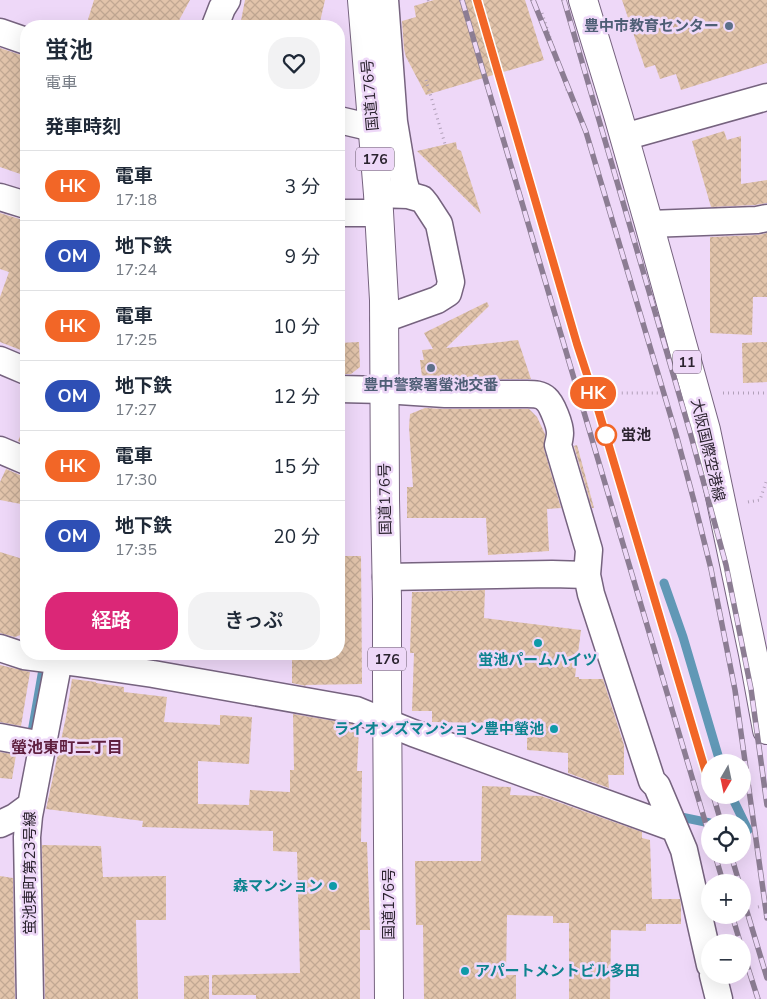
<!DOCTYPE html>
<html lang="ja">
<head>
<meta charset="utf-8">
<style>
  :root { --surface:#fff; --page:#f2f2f3; --text:#1f2937; --muted:#747a83; --line:#e0e1e3; --accent:#db2777 }
  body { margin:0; font-family:"Nunito Sans","Noto Sans JP",sans-serif; background:var(--page); color:var(--text); height:100vh; display:flex; flex-direction:column; font-size:19px; white-space:nowrap }
  * { box-sizing:border-box; margin:0 }
  p { font-size:16px; color:var(--muted) }
  .icon { flex:none; width:28px; height:28px; fill:none; stroke:currentColor; stroke-width:2; stroke-linecap:round; stroke-linejoin:round }
  .map { position:relative; flex:1; overflow:hidden }
  .details { position:absolute; left:20px; top:20px; width:325px; height:640px; display:flex; flex-direction:column; background:var(--surface); border-radius:20px; box-shadow:0 5px 20px #0002 }
  .details>* { flex:none }
  .badge { padding:0 10px; border-radius:16px; font-size:18px; line-height:32px }
  .needle { width:32px; rotate:189deg }
  .fabs { position:absolute; left:701px; top:754px; display:grid; gap:10px }
  .fabs a { display:grid; place-items:center; width:50px; height:50px; border-radius:50%; background:var(--surface); box-shadow:0 5px 20px #0002; font-size:25px }
  .map>.badge { position:absolute; translate:-50% -50%; box-shadow:0 0 0 2px #fff }
  h2 { padding:0 25px; font-size:19px; line-height:45px }
  .round { display:grid; place-items:center; flex:none; width:52px; height:52px; border-radius:20px; background:var(--page) }
  .headline { display:flex; align-items:center; justify-content:space-between; height:85px; padding:0 25px }
  h1 { font-size:24px; font-weight:600; line-height:38px }
  .button { display:flex; gap:10px; margin-top:auto; padding:10px 25px }
  .button a { flex:1; height:58px; border-radius:20px; background:var(--accent); color:#fff; font-size:20px; font-weight:600; line-height:58px; text-align:center }
  .button a+a { background:var(--page); color:var(--text) }
  ul { padding:0; list-style:none }
  li { display:flex; align-items:center; gap:15px; height:70px; padding:0 25px; border-top:1px solid var(--line) }
  li div { flex:1 }
  li b { display:block; font-size:19px }
  li em { font-style:normal }
  li .badge { min-width:55px; font-weight:700; text-align:center }
  .map>svg:first-child { display:block }
</style>
</head>
<body>
<div class="map">
<svg width="767" height="999" viewBox="0 0 767 999">
  <defs>
    <pattern id="building-cross-hatch" width="8" height="8" patternUnits="userSpaceOnUse" patternTransform="scale(1.25)"><rect width="8" height="8" fill="#e2c4ab"/><path d="M0 0l8 8M0 8l8-8" fill="none" stroke="#c2a893"/></pattern>
  </defs>
  <rect width="100%" height="100%" fill="#eed8f8"/>
  <g fill="none" stroke-linecap="round" stroke-linejoin="round">
    <path stroke="#6198b6" stroke-width="9" d="M 664,583 L 683,637 L 720,762
      M 32,732 L 43,669
      M 731,795 L 748,830
      M 681,817 L 710,823"/>
  </g>
  <path fill="url(#building-cross-hatch)" d="M 94,0 L 190,0 L 176,26 L 86,26 Z
    M 245,0 L 325,0 L 319,26 L 240,26 Z
    M 434,0 L 525,0 L 544,60 L 426,95 L 406,57 L 404,49 L 402,21 L 416,17 L 414,6 Z
    M 622,0 L 767,0 L 767,63 L 681,90 L 676,74 L 660,79 L 655,65 L 645,68 Z
    M 0,48 L 21,55 L 26,56 L 26,176 L 0,167 Z
    M 724,131 L 727,140 L 741,136 L 741,184 L 767,180 L 767,203 L 755,205 L 711,207 L 692,141 Z
    M 456,142 L 457,149 L 461,151 L 481,214 L 417,151 Z
    M 0,213 L 26,221 L 26,352 L 0,342 L 0,297 L 9,272 L 0,269 Z
    M 767,233 L 767,297 L 753,297 L 752,335 L 710,333 L 710,237 L 758,235 Z
    M 487,302 L 489,306 L 446,348 L 518,340 L 531,379 L 445,379 L 422,377 L 420,360 L 424,360 L 422,350 L 433,349 L 424,333 Z
    M 359,342 L 360,367 L 351,374 L 339,374 L 339,343 Z
    M 767,342 L 767,382 L 743,383 L 742,343 Z
    M 425,408 L 445,409 L 529,409 L 537,417 L 545,434 L 544,449 L 561,508 L 547,509 L 549,551 L 488,555 L 486,518 L 407,518 L 407,487 L 413,487 L 409,427 L 410,414 Z
    M 26,422 L 26,445 L 18,441 Z
    M 577,445 L 594,508 L 592,508 L 574,446 Z
    M 6,469 L 20,475 L 26,476 L 26,505 L 0,500 L 0,482 Z
    M 0,552 L 26,560 L 26,624 L 23,634 L 15,637 L 0,633 Z
    M 339,556 L 361,556 L 362,684 L 305,685 L 306,686 L 292,683 L 292,654 L 339,654 Z
    M 485,590 L 484,618 L 581,630 L 575,677 L 579,677 L 579,679 L 603,679 L 624,745 L 624,775 L 608,775 L 609,788 L 568,773 L 568,753 L 527,750 L 527,735 L 491,734 L 492,723 L 432,722 L 432,711 L 412,711 L 414,653 L 410,653 L 412,592 Z
    M 0,665 L 30,672 L 21,726 L 0,722 Z
    M 72,679 L 96,682 L 96,683 L 124,687 L 124,692 L 167,697 L 164,722 L 220,725 L 220,715 L 252,717 L 249,764 L 198,761 L 198,804 L 249,805 L 250,790 L 290,792 L 290,770 L 294,770 L 293,714 L 352,724 L 359,727 L 357,771 L 362,771 L 361,842 L 367,842 L 370,930 L 360,930 L 360,999 L 256,999 L 256,995 L 212,995 L 212,975 L 300,973 L 297,852 L 273,851 L 273,831 L 142,827 L 143,821 L 46,809 L 66,717 Z
    M 0,752 L 16,755 L 12,779 L 0,778 Z
    M 482,786 L 511,787 L 510,795 L 541,796 L 642,832 L 642,838 L 650,840 L 652,899 L 680,899 L 681,905 L 681,924 L 646,924 L 646,931 L 611,930 L 610,999 L 569,999 L 569,923 L 553,923 L 553,916 L 507,915 L 506,975 L 516,975 L 516,999 L 424,999 L 423,925 L 416,925 L 415,861 L 481,861 Z
    M 42,845 L 101,846 L 103,877 L 166,876 L 166,920 L 136,920 L 138,999 L 45,999 Z
    M 0,876 L 13,878 L 15,999 L 0,999 Z
    M 209,975 L 209,999 L 184,999 L 184,976 Z"/>
  <g fill="none" stroke-linecap="round" stroke-linejoin="round">
    <defs>
      <path id="minor" d="M 385,0 L 394,122 L 404,182 L 408,195
        M 215,26 L 222,8 L 227,0
        M 0,32 L 26,41
        M 339,120 L 373,128
        M 624,137 L 767,97
        M 378,194 L 408,195 L 422,199 L 426,204 L 439,224 L 451,282 L 448,293 L 437,300 L 384,319
        M 0,197 L 26,205
        M 339,213 L 379,213
        M 649,224 L 757,220 L 767,218
        M 0,360 L 26,371
        M 339,389 L 384,390 L 445,394 L 527,394 C 534,394 541,394 546,399 C 552,404 560,425 560,433 C 560,437 559,441 558,445 L 589,550 L 587,575 L 591,594 L 652,781 L 657,786 L 684,850 L 710,965
        M 0,450 L 26,461
        M 386,577 L 552,574 L 587,575
        M 0,648 L 24,656 L 79,663 L 153,674 L 356,710 L 413,733 L 674,828
        M 0,737 L 42,745
        M 0,824 L 15,817 L 30,806
        M 713,975 L 719,999
        M 30,999 L 27,837 L 29,816 L 59,660"/>
      <path id="major" d="M 583,0 L 618,115 L 649,224 L 706,430 L 753,654 L 767,730"/>
      <path id="highway" d="M 362,0 L 378,194 L 384,300 L 385,499 L 387,599 L 387,683 L 389,999"/>
    </defs>
    <use href="#minor" stroke="#76637f" stroke-width="29"/>
    <use href="#major" stroke="#76637f" stroke-width="30"/>
    <use href="#highway" stroke="#76637f" stroke-width="30"/>
    <path stroke="#b1a0b9" stroke-width="3" stroke-dasharray="1 4" stroke-linecap="butt" d="M 428,0 L 429,2
      M 542,13 L 567,90
      M 426,80 L 445,144
      M 723,393 L 767,393
      M 578,403 L 618,393 L 658,393
      M 748,502 L 760,500 L 767,479
      M 758,907 L 767,905"/>
    <use href="#minor" stroke="#fff" stroke-width="26"/>
    <use href="#major" stroke="#fff" stroke-width="28"/>
    <use href="#highway" stroke="#fff" stroke-width="28"/>
    <defs>
      <path id="rail" d="M 462,0 L 710,838
        M 477,0 L 577,344 L 595,399 L 710,786
        M 533,0 L 586,132 L 676,434 L 694,501 L 711,569 L 735,690 L 767,918
        M 564,0 L 690,432 L 726,565 L 751,689 L 767,805
        M 713,795 L 721,822
        M 715,855 L 723,882
        M 731,855 L 739,882
        M 742,895 L 767,978
        M 732,915 L 740,942
        M 742,949 L 758,999"/>
    </defs>
    <use href="#rail" stroke="#8c7d93" stroke-width="5.5"/>
    <use href="#rail" stroke="#eed8f8" stroke-width="4" stroke-dasharray="11" stroke-linecap="butt"/>
  </g>
  <g fill="none" stroke-linecap="round" stroke-linejoin="round">
    <defs>
      <path id="line" d="M 477,0 L 577,344 L 595,399 L 710,786"/>
    </defs>
    <use href="#line" stroke="#fff" stroke-width="11"/>
    <use href="#line" stroke="#f26627" stroke-width="8"/>
  </g>
  <g fill="#5c6f8a" stroke="#eed8f8" stroke-width="2">
    <circle cx="729" cy="26" r="5"/>
    <circle cx="431" cy="368" r="5"/>
  </g>
  <circle fill="#fff" stroke="#f26627" stroke-width="2.5" cx="606" cy="435" r="10"/>
  <g fill="#0f9aa8" stroke="#eed8f8" stroke-width="2">
    <circle cx="538" cy="643" r="5"/>
    <circle cx="554" cy="729" r="5"/>
    <circle cx="333" cy="886" r="5"/>
    <circle cx="465" cy="971" r="5"/>
  </g>
  <g text-anchor="middle" dominant-baseline="central" stroke-width="5" stroke-linejoin="round" paint-order="stroke">
    <g fill="#eed8f8" stroke="#66596b" stroke-width="1">
      <rect x="356" y="147.5" width="38" height="23" rx="4"/>
      <rect x="673" y="350.5" width="28" height="23" rx="4"/>
      <rect x="368" y="647.5" width="38" height="23" rx="4"/>
    </g>
    <g font-size="14" font-weight="bold" fill="#2b232f">
      <text x="375" y="159">176</text>
      <text x="687" y="362">11</text>
      <text x="387" y="659">176</text>
    </g>
    <g font-size="15" font-weight="bold" fill="#4e5e75" stroke="#eed8f8" text-anchor="end">
      <text x="719" y="26">豊中市教育センター</text>
      <text x="431" y="385" text-anchor="middle">豊中警察署螢池交番</text>
    </g>
    <g font-size="15" fill="#2b232f" stroke="#eed8f8">
      <text transform="translate(370 95) rotate(-95)">国道176号</text>
      <text transform="translate(708 450) rotate(77)">大阪国際空港線</text>
      <text transform="translate(385 499) rotate(-91)">国道176号</text>
      <text transform="translate(30 873) rotate(-90)">蛍池東町第23号線</text>
      <text transform="translate(389 904) rotate(-90)">国道176号</text>
    </g>
    <g font-size="15" font-weight="bold" fill="#2b232f" stroke="#eed8f8" text-anchor="start">
      <text x="621" y="435">蛍池</text>
    </g>
    <g font-size="15" font-weight="bold" fill="#0d838f" stroke="#eed8f8" text-anchor="end">
      <text x="538" y="660" text-anchor="middle">蛍池パームハイツ</text>
      <text x="544" y="729">ライオンズマンション豊中螢池</text>
      <text x="323" y="886">森マンション</text>
      <text x="475" y="971" text-anchor="start">アパートメントビル多田</text>
    </g>
    <g font-size="16" font-weight="bold" fill="#5f1f3f" stroke="#eed8f8">
      <text x="67" y="748">螢池東町二丁目</text>
    </g>
  </g>
</svg>
<div class="fabs">
<a><svg class="needle" viewBox="-14 -14 28 28"><path d="M0-13l5 13h-10z" fill="#e53935"/><path d="M0 13l5-13h-10z" fill="#747a83"/></svg></a>
<a><svg class="icon" aria-label="locate" viewBox="0 0 24 24"><circle cx="12" cy="12" r="6"/><path d="M12 2v4M12 18v4M2 12h4M18 12h4"/></svg></a>
<a>+</a>
<a>−</a>
</div>
<b class="badge" style="left:593px;top:393px;background:#f26627;color:#fff">HK</b>
<section class="details">
<div class="headline"><div><h1>蛍池</h1><p>電車</p></div><a class="round"><svg class="icon" aria-label="heart" viewBox="0 0 24 24"><path d="M12 20l-8-8c-3-5 5-10 8-4 3-6 11-1 8 4z"/></svg></a></div>
<h2>発車時刻</h2>
<ul>
<li><span class="badge" style="background:#f26627;color:#fff">HK</span><div><b>電車</b><p>17:18</p></div><em>3 分</em></li>
<li><span class="badge" style="background:#2e4fb5;color:#fff">OM</span><div><b>地下鉄</b><p>17:24</p></div><em>9 分</em></li>
<li><span class="badge" style="background:#f26627;color:#fff">HK</span><div><b>電車</b><p>17:25</p></div><em>10 分</em></li>
<li><span class="badge" style="background:#2e4fb5;color:#fff">OM</span><div><b>地下鉄</b><p>17:27</p></div><em>12 分</em></li>
<li><span class="badge" style="background:#f26627;color:#fff">HK</span><div><b>電車</b><p>17:30</p></div><em>15 分</em></li>
<li><span class="badge" style="background:#2e4fb5;color:#fff">OM</span><div><b>地下鉄</b><p>17:35</p></div><em>20 分</em></li>
</ul>
<div class="button"><a>経路</a><a>きっぷ</a></div>
</section>
</div>
</body>
</html>
